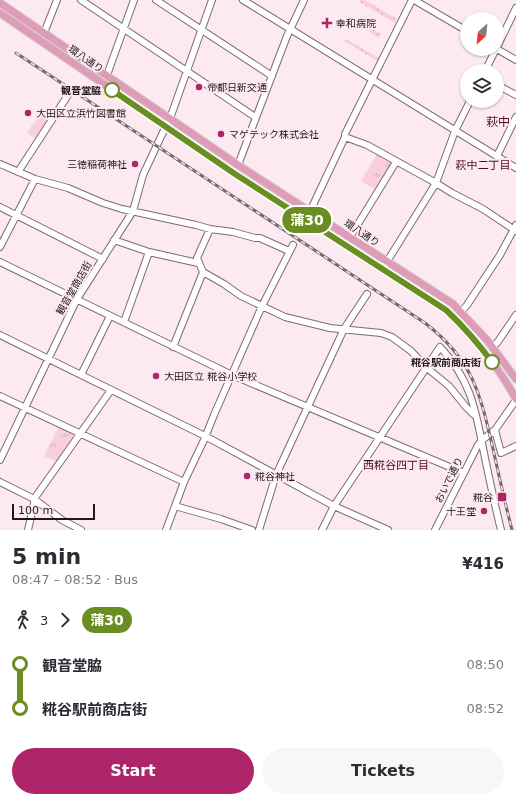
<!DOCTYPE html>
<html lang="en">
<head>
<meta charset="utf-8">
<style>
  :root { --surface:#fff; --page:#f7f7f7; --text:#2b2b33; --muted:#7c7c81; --accent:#ad2568 }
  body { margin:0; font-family:"DejaVu Sans","Noto Sans JP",sans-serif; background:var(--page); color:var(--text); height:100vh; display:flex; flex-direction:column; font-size:15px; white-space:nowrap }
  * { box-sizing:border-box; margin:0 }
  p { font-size:13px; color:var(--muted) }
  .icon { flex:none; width:22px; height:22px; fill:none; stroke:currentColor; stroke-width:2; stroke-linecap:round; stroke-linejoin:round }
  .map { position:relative; height:530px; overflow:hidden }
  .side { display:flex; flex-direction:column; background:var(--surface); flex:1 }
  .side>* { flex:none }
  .badge { padding:0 8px; border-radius:13px; font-size:14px; line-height:26px }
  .needle { width:26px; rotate:207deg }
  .fabs { position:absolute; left:460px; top:12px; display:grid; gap:8px }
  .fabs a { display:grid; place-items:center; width:44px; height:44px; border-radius:50%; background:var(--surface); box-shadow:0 1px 3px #0004; font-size:20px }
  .scale { position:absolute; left:12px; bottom:10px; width:83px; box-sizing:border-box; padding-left:4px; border:2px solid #20181b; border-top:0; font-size:11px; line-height:14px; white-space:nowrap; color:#20181b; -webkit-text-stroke:3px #fceaf0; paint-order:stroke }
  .map>.badge { position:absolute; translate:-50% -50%; box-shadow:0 0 0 2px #fff }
  .legs { display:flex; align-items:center; gap:6px; height:44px; padding:0 12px; font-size:13px }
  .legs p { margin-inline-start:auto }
  .headline { display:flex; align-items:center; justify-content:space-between; height:68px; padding:0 12px }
  h1 { font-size:22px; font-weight:700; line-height:30px }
  .button { display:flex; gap:8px; margin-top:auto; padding:8px 12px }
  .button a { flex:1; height:46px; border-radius:24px; background:var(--accent); color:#fff; font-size:16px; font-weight:700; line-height:46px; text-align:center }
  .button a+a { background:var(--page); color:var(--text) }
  ul { padding:0 12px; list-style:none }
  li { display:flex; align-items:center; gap:14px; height:44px; font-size:15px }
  li i { display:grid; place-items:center; width:6px; height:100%; margin:0 5px; background:currentColor }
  li i::after { content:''; width:10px; height:10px; margin:-5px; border:3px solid; border-radius:50%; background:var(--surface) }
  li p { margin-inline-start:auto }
  li:first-child i { background:linear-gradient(#0000 50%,currentColor 0) }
  li:last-child i { background:linear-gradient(currentColor 50%,#0000 0) }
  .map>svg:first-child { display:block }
</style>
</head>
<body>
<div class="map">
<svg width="516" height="530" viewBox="0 0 516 530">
  <defs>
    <pattern id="grass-dots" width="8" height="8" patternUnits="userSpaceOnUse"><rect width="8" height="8" fill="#facfdd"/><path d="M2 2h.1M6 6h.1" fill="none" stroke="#d6b1bd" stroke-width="1.8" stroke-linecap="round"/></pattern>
    <pattern id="park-tufts" width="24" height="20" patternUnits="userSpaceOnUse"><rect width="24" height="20" fill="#facfdd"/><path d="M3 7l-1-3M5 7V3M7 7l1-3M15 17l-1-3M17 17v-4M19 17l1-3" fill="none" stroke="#d6b1bd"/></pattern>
  </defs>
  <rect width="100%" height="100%" fill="#fceaf0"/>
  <path fill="url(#grass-dots)" d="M 360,0 L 365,0 L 397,19 L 395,23 L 359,2 Z
    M 353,17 L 381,34 L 379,38 L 350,20 Z
    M 343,40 L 348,40 L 379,58 L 377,61 Z
    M 316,219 L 382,262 L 380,262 L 315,221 Z"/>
  <path fill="url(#park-tufts)" d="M 40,114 L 48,119 L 35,138 L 27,133 Z
    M 378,153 L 394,162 L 377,190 L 361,181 Z
    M 59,426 L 76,434 L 76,437 L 58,462 L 44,456 Z"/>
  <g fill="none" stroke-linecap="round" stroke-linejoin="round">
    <defs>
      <path id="minor" d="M 81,0 L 255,117
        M 156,0 L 272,76
        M 243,0 L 516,168
        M 414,0 L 467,31
        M 44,33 L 57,0
        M 497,47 L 516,8
        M 497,49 L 516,60
        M 485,71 L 496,49
        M 107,75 L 134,0
        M 497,85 L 516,95
        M 345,137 L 367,145 L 436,183 L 452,193 L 483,209 L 516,231
        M 497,156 L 516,117
        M 0,164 L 35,179 L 68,188 L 103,203 L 122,209 L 196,225 L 210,229 L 233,232 L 255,238 L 260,238 L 289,251
        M 238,165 L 287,36 L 304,0
        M 18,172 L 68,95
        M 0,207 L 103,259
        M 306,220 L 345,137 L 345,134 L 412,0
        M 210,229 L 197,258 L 203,272 L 224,284 L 241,296 L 285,317 L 330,328 L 381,333 L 392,337 L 411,351 L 427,368 L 449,386 L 466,407 L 472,413 L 476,416
        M 350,237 L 396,162
        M 114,240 L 149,252 L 198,263
        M 0,247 L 35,179
        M 0,262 L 232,375 L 464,473
        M 383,268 L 436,183 L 455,131 L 470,101
        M 461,312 L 467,305 L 500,255 L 516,225
        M 124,322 L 149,252
        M 0,335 L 205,436 L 334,506 L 388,530
        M 173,347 L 203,272
        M 492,347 L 497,343 L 516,315
        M 81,375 L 110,316
        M 0,396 L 184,482
        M 495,430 L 501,453 L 516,446
        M 0,460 L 77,299 L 133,211 L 143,175 L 172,113 L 212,0
        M 0,482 L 34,499 L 62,520 L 81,530
        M 175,506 L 221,519 L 252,530
        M 28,530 L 34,504 L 34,499 L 111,390
        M 166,530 L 184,482 L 204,440 L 214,415 L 262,306 L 293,245
        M 259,530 L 276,475 L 344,329 L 367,294
        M 322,530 L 334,506 L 440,347 C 473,382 476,414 485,458 C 490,482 495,506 501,530
        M 435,530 L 478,445 L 482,440 L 495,430 L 516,400"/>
      <path id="major" d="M 0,3 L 238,165 L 453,304 L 487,340 L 516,379
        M 0,13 L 197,148 L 446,310 C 473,336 498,366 516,399"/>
    </defs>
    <use href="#minor" stroke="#7e6a70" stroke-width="8"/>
    <use href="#major" stroke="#d2d1d1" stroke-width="9"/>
    <use href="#minor" stroke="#fff" stroke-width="6"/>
    <use href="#major" stroke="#df9cb8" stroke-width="7"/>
    <defs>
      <path id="rail" d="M 16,53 L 425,323 C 473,360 480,393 493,449 C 499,476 505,503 512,530"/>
    </defs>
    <use href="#rail" stroke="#75696d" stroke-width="3"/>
    <use href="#rail" stroke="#fceaf0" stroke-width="1.5" stroke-dasharray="4.5" stroke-linecap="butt"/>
  </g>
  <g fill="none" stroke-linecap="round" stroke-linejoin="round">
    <defs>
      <path id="line-1" d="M 112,90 L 235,174 L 446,310 C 463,326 478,343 492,362"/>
    </defs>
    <use href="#line-1" stroke="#fff" stroke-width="9"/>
    <use href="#line-1" stroke="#6b8e23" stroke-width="6"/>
  </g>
  <g fill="#ad2568" stroke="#fceaf0" stroke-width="1.5">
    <path d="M325 17h4v4h4v4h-4v4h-4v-4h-4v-4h4z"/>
    <circle cx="199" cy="87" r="4"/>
    <circle cx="28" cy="113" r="4"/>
    <circle cx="221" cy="134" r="4"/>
    <circle cx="135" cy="164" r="4"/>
    <circle cx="156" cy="376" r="4"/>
    <circle cx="247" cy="476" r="4"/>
    <rect x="497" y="492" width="10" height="10" rx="2"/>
    <circle cx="484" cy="511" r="4"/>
  </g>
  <g fill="#fff" stroke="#6b8e23" stroke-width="2">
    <circle cx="112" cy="90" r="7"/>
    <circle cx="492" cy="362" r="7"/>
  </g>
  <g text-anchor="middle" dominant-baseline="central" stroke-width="4" stroke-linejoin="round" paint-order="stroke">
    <g font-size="10" fill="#20181b" stroke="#fceaf0" text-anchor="start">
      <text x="336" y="23">幸和病院</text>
      <text x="207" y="87">帝都日新交通</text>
      <text x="36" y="113">大田区立浜竹図書館</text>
      <text x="229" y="134">マゲテック株式会社</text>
      <text x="127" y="164" text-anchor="end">三徳稲荷神社</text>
      <text x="164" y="376">大田区立 糀谷小学校</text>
      <text x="255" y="476">糀谷神社</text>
      <text x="493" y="497" text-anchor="end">糀谷</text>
      <text x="476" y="511" text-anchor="end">十王堂</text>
    </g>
    <g font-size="10" fill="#20181b" stroke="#fceaf0">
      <text transform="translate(86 59) rotate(34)">環八通り</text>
      <text transform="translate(362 233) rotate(33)">環八通り</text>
      <text transform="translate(74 288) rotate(-60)">観音堂商店街</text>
      <text transform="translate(449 480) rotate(-63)">おいで通り</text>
    </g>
    <g font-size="10" font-weight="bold" fill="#20181b" stroke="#fceaf0" text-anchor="end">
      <text x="101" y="90">観音堂脇</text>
      <text x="481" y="362">糀谷駅前商店街</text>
    </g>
    <g font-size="11" fill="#4d0c2c" stroke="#fceaf0">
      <text x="483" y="165">萩中二丁目</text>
      <text x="396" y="465">西糀谷四丁目</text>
    </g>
    <g font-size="12" fill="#4d0c2c" stroke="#fceaf0">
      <text x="498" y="122">萩中</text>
    </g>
  </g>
</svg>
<div class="fabs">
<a><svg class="needle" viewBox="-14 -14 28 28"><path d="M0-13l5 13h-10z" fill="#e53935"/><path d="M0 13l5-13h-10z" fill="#7c7c81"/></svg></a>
<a><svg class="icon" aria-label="layers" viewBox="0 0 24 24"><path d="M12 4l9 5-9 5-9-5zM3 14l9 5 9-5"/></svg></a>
</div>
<div class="scale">100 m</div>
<b class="badge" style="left:307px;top:220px;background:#6b8e23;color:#fff">蒲30</b>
</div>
<section class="side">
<div class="headline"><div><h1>5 min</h1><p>08:47 – 08:52 · Bus</p></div><b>¥416</b></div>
<div class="legs"><svg class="icon" aria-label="walk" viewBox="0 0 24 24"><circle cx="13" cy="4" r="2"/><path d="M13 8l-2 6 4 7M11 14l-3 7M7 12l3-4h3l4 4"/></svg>3<svg class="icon" aria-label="forward" viewBox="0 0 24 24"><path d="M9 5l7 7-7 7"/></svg><b class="badge" style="background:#6b8e23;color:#fff">蒲30</b></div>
<ul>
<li><i style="color:#6b8e23"></i><b>観音堂脇</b><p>08:50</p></li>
<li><i style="color:#6b8e23"></i><b>糀谷駅前商店街</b><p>08:52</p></li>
</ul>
<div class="button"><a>Start</a><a>Tickets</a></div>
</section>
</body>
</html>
